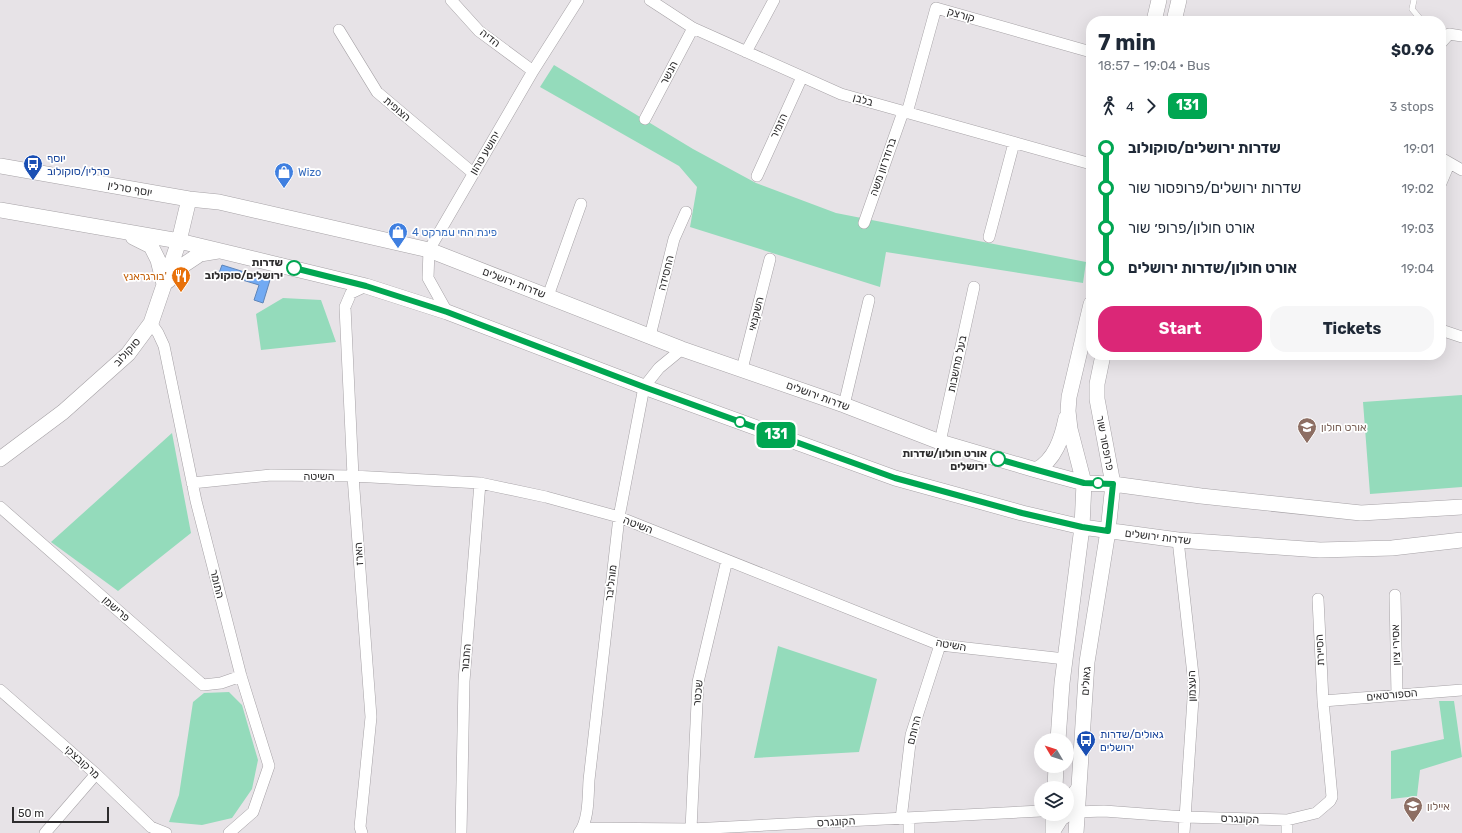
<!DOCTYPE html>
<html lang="en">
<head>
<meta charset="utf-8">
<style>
  :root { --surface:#fff; --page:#f6f6f7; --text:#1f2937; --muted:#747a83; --accent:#db2777 }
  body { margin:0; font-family:Rubik,"Noto Sans Hebrew",sans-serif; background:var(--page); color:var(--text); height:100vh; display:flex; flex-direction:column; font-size:15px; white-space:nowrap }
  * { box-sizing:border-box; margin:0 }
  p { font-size:13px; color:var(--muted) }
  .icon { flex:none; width:22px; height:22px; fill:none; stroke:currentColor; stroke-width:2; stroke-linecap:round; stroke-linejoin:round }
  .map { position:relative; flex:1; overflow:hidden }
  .sheet { position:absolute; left:1086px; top:16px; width:360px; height:344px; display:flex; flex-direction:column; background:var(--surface); border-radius:16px; box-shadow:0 4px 16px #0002 }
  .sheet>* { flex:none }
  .badge { padding:0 8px; border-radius:6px; font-size:14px; line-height:26px }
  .needle { width:26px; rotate:309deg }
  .controls { position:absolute; left:1034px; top:733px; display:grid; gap:8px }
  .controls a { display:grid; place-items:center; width:40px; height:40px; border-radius:50%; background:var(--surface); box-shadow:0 4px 16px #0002; font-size:20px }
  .scale { position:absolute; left:12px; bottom:10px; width:97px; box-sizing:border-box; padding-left:4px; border:2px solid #2e2d2e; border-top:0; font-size:11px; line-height:14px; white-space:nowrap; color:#2e2d2e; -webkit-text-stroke:3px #fff; paint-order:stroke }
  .map>.badge { position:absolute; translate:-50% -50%; box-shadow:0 0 0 2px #fff }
  .legs { display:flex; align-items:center; gap:6px; height:44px; padding:0 12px; font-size:13px }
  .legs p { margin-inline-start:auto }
  .summary { display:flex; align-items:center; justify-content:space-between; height:68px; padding:0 12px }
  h1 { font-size:22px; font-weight:700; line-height:30px }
  .action { display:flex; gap:8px; margin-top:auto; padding:8px 12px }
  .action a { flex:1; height:46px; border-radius:16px; background:var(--accent); color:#fff; font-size:16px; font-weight:700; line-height:46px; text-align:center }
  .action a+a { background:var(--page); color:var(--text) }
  ul { padding:0 12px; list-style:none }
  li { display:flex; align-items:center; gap:14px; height:40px; font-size:15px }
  li i { display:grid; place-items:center; width:6px; height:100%; margin:0 5px; background:currentColor }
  li i::after { content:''; width:10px; height:10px; margin:-5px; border:3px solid; border-radius:50%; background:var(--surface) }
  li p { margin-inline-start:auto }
  li:first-child i { background:linear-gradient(#0000 50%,currentColor 0) }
  li:last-child i { background:linear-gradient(currentColor 50%,#0000 0) }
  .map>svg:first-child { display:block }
</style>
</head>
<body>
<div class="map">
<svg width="1462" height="833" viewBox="0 0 1462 833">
  <rect width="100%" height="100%" fill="#e7e3e7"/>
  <path fill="#94dbbb" d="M 554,65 L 693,149 L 756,183 L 836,213 L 1086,262 L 1083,283 L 886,252 L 880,287 L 690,227 L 697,187 L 679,166 L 540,87 Z
    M 283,298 L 321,300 L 336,342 L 261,350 L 256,314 Z
    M 1462,395 L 1462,487 L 1370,494 L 1363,402 Z
    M 172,433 L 191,533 L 118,591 L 51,542 Z
    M 778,646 L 877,679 L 859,752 L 754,758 Z
    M 229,692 L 242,705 L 258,760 L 252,789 L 232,818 L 202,825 L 169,822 L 179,795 L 193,702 L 204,693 Z
    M 1439,701 L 1454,701 L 1462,757 L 1420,770 L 1417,796 L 1391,799 L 1391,751 L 1444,739 Z"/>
  <path fill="#72aaf3" stroke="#5e84b8" d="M 222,265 L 270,280 L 263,303 L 254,300 L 259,285 L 219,273 Z"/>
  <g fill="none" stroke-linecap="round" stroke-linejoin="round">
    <defs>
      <path id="lane" d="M 1414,0 L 1412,9 L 1422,21"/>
      <path id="street" d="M 451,0 L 479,31 L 533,71
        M 650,0 L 693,28 L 841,94 L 1091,164
        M 339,30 L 377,92 L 473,173
        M 1441,43 L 1449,34 L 1462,36
        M 746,52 L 774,0
        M 907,113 L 936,8 L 1091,52
        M 645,119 L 693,28
        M 1441,158 L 1462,170
        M 757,176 L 802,77
        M 1441,183 L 1449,164
        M 864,223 L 903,112
        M 989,237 L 1014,143
        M 548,296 L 581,204
        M 447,312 L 428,278 L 429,250 L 533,71 L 578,0
        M 151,323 L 158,333 L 164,346 L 196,501 L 241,676 L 269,766 L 253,812 L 229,833
        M 1441,330 L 1462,337
        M 650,336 L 674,239 L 686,212
        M 742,369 L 770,259
        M 844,405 L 869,300
        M 940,442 L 974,287
        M 192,483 L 271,475 L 353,476 L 480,483 L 546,497 L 619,517 L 940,645 L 1065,659
        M 0,507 L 203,685 L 221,683 L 241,676
        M 1178,540 L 1194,684 L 1184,833
        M 1395,595 L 1397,695
        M 0,690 L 96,774 L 151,827 L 166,833
        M 1323,701 L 1462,690
        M 1067,800 L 1079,785
        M 909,818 L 909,833
        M 901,819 L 911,735 L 940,645
        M 1287,820 L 1287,833
        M 583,828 L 691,829 L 1041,811
        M 691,829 L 698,682 L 727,560
        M 45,833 L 96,774
        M 362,833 L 360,827 L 371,717 L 353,476 L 345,307 L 351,293 L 366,286
        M 461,833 L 464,681 L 480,483
        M 579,833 C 589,821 588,795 589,780 L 619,517 L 644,387 L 659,368 L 682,349
        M 1054,833 L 1062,820 L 1069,815 L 1076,812 L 1104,811 L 1185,817 L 1287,820 L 1316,813 L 1330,801 L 1332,797 L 1323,701 L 1318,599"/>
      <path id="secondary" d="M 1154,21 L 1159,0
        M 1174,21 L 1179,0
        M 0,166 L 189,199 L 219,202 L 429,250 L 682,349 L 844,405 L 940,442 L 1036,470 L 1084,483 L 1113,484 L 1201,496 L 1361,513 L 1462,507
        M 0,210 L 179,241 L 366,286 L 447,312 L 644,387 L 895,478 L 1022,513 L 1082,527 L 1178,540 L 1320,550 L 1392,548 L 1462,540
        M 133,237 L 151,246 L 158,260 L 164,284
        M 168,281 L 179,268 L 200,254 L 218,251
        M 0,459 L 63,412 L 128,354 L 151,323 L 179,241 L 189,199
        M 1036,470 C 1055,460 1062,438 1066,418
        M 1058,740 L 1062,683 L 1082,527 L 1084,483 L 1070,429 L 1068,411 L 1069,397 L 1091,304
        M 1055,788 L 1056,766
        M 1053,814 L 1053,833
        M 1076,833 L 1087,662 L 1108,531 L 1113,484 L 1097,399 L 1097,384 L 1103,355"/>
    </defs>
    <use href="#lane" stroke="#a6a2a6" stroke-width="6"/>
    <use href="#street" stroke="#a6a2a6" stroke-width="12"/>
    <use href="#secondary" stroke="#a6a2a6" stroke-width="16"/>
    <use href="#lane" stroke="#fff" stroke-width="5.5"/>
    <use href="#street" stroke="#fff" stroke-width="11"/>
    <use href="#secondary" stroke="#fff" stroke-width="15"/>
  </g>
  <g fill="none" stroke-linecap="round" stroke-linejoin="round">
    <defs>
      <path id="line-1" d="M 294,268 L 366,286 L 447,312 L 644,387 L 895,478 L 1022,513 L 1082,527 L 1108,531 L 1113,484 L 1084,483 L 998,459"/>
    </defs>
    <use href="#line-1" stroke="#fff" stroke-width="9"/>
    <use href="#line-1" stroke="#00a651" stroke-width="6"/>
  </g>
  <defs>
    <symbol id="bus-pin" viewBox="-11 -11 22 30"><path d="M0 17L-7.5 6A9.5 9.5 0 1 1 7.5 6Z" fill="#1a4fb4" stroke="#fff"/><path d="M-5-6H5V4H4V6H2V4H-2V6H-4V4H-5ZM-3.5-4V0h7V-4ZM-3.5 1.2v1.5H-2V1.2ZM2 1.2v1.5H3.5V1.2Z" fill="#fff"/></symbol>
    <symbol id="shop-pin" viewBox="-11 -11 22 30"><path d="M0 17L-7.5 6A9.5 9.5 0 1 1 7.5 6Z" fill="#3f7fe0" stroke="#fff"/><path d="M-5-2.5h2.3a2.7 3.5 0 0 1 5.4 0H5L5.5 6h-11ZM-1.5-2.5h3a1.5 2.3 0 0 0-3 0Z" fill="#fff"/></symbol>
    <symbol id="restaurant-pin" viewBox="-11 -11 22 30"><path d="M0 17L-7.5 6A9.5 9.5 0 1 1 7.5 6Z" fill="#e8710a" stroke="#fff"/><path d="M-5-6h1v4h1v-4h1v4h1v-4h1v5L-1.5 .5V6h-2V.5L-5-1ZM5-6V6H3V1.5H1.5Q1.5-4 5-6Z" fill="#fff"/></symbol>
    <symbol id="school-pin" viewBox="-11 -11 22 30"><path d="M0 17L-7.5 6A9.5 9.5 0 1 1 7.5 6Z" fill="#8d6e63" stroke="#fff"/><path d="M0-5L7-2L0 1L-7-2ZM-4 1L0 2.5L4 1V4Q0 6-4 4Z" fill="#fff"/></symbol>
  </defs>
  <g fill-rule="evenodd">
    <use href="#bus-pin" x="22" y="153" width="22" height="30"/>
    <use href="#shop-pin" x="273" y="161" width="22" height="30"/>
    <use href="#shop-pin" x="387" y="221" width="22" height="30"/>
    <use href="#restaurant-pin" x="170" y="265" width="22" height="30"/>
    <use href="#school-pin" x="1296" y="416" width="22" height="30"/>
    <use href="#bus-pin" x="1075" y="729" width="22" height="30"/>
    <use href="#school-pin" x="1402" y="795" width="22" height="30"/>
  </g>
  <g fill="#fff" stroke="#00a651" stroke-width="2">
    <circle cx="294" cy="268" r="7"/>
    <circle cx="740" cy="422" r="5"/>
    <circle cx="998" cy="459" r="7"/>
    <circle cx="1098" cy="483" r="5"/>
  </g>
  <g text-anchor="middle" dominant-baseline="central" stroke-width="3.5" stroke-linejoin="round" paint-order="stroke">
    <g font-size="11" fill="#2e2d2e" stroke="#fff">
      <text transform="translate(961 15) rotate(16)">קורצק</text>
      <text transform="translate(490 38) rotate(37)">הדיה</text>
      <text transform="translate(669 73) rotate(-62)">הנשר</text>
      <text transform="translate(863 100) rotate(16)">בלבן</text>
      <text transform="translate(397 109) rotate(40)">הצופית</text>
      <text transform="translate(779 126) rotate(-65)">הזמיר</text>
      <text transform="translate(485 153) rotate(-59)">יהושע טהון</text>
      <text transform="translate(883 167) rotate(-71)">ברודרזון משה</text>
      <text transform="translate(130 189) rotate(10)">יוסף סרלין</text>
      <text transform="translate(666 273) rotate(-76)">החסידה</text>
      <text transform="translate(514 283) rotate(21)">שדרות ירושלים</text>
      <text transform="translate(756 314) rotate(-76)">השקנאי</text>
      <text transform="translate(127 352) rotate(-48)">סוקולוב</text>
      <text transform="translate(957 364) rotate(-78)">בעל מחשבות</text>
      <text transform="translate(818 396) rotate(20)">שדרות ירושלים</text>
      <text transform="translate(1105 443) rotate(79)">פרופסור שור</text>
      <text x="319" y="476">השיטה</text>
      <text transform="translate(638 525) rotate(21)">השיטה</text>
      <text transform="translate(1158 537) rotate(7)">שדרות ירושלים</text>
      <text transform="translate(359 554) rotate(-94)">הארז</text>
      <text transform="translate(611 583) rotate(-83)">מוהליבר</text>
      <text transform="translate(217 584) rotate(76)">התומר</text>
      <text transform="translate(116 609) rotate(41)">פרישמן</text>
      <text transform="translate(951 645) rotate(10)">השיטה</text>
      <text transform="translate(1396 645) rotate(-92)">אסירי ציון</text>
      <text transform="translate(1320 650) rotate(-93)">הסיירת</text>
      <text transform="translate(466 658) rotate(-85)">התבור</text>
      <text transform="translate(1086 681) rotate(-86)">גאולים</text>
      <text transform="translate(1192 686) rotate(-91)">העצמון</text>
      <text transform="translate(698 693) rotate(-85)">שכטר</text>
      <text transform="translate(1392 695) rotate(-5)">הספורטאים</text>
      <text transform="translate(914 730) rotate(-76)">הרותם</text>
      <text transform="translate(82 762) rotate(42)">מרקובצקי</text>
      <text transform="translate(1240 819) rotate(2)">הקונגרס</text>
      <text transform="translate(836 822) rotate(-3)">הקונגרס</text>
    </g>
    <g font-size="11" fill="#164399" stroke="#fff" text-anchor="start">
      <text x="47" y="158">יוסף<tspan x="47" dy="13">סרלין/סוקולוב</tspan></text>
      <text x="1100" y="734">גאולים/שדרות<tspan x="1100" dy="13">ירושלים</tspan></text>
    </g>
    <g font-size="11" fill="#366cbe" stroke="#fff" text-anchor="start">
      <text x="298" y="172">Wizo</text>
      <text x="412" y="232">מרקט 4u פינת החי</text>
    </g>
    <g font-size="11" font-weight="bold" fill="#2e2d2e" stroke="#fff" text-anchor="end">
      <text x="283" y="262">שדרות<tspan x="283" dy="13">ירושלים/סוקולוב</tspan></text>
      <text x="987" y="453">אורט חולון/שדרות<tspan x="987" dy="13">ירושלים</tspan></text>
    </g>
    <g font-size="11" fill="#c56008" stroke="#fff" text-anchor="end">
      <text x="167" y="276">בורגראנץ'</text>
    </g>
    <g font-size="11" fill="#785e54" stroke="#fff" text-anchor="start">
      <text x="1321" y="427">אורט חולון</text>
      <text x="1427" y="806">איילון</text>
    </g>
  </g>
</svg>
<div class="controls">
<a><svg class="needle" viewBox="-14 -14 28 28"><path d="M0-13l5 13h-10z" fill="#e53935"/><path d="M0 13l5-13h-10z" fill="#747a83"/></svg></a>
<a><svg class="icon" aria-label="layers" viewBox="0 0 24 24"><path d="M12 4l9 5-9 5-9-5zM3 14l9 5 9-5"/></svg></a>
</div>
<div class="scale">50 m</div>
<b class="badge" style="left:776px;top:435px;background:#00a651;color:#fff">131</b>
<section class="sheet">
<div class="summary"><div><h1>7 min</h1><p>18:57 – 19:04 · Bus</p></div><b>$0.96</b></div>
<div class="legs"><svg class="icon" aria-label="walk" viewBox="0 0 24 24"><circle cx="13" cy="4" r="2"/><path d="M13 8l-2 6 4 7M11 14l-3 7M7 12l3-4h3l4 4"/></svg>4<svg class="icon" aria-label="forward" viewBox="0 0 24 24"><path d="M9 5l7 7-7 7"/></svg><b class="badge" style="background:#00a651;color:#fff">131</b><p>3 stops</p></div>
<ul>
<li><i style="color:#00a651"></i><b>שדרות ירושלים/סוקולוב</b><p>19:01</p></li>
<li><i style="color:#00a651"></i><span>שדרות ירושלים/פרופסור שור</span><p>19:02</p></li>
<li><i style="color:#00a651"></i><span>אורט חולון/פרופ׳ שור</span><p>19:03</p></li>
<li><i style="color:#00a651"></i><b>אורט חולון/שדרות ירושלים</b><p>19:04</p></li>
</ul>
<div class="action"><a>Start</a><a>Tickets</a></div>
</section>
</div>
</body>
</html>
